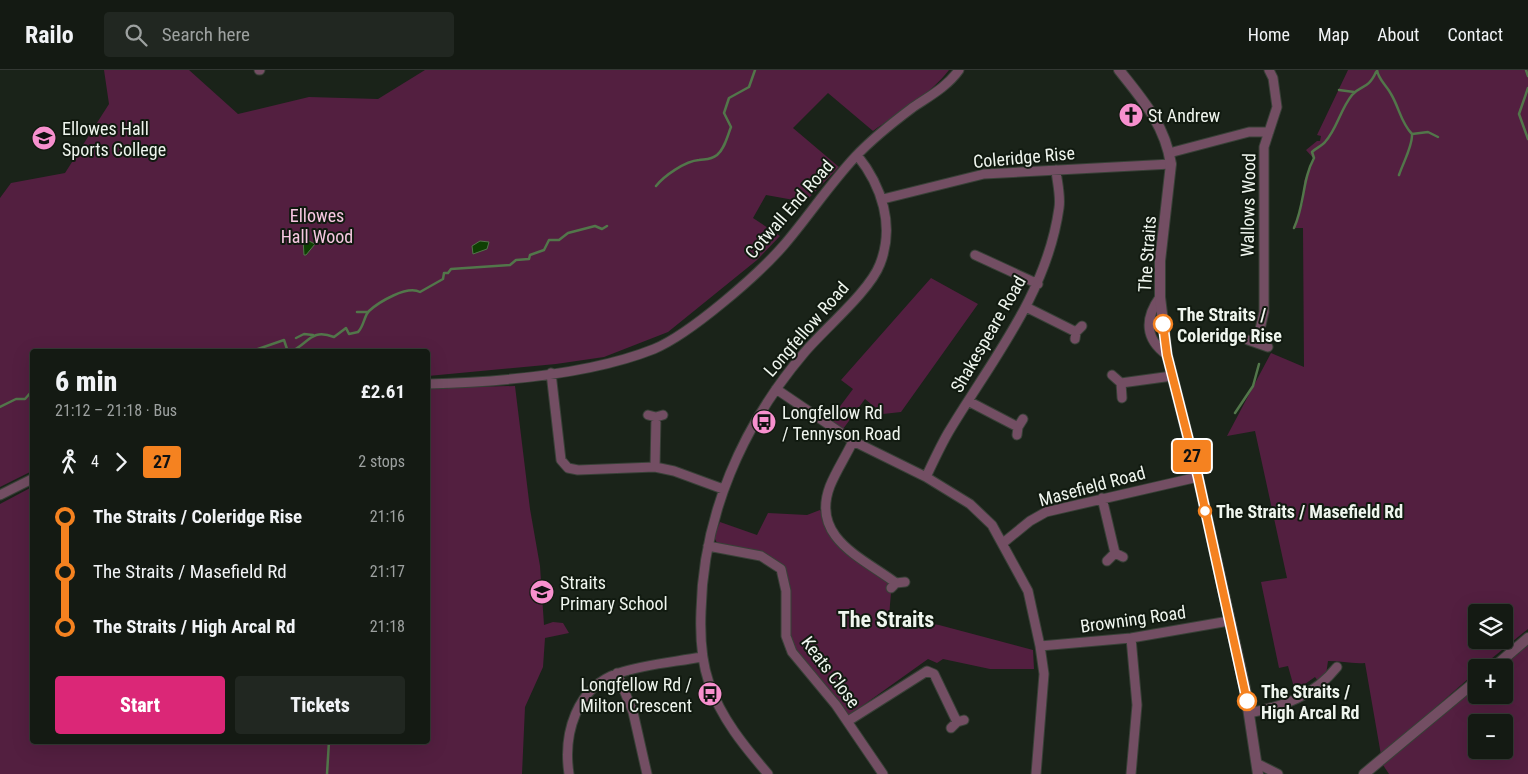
<!DOCTYPE html>
<html lang="en">
<head>
<meta charset="utf-8">
<style>
  :root { --surface:#141a13; --page:#212721; --text:#f1f3f6; --muted:#9da1a0; --line:#333833; --accent:#db2777 }
  body { margin:0; font-family:"Roboto Condensed",sans-serif; background:var(--page); color:var(--text); height:100vh; display:flex; flex-direction:column; font-size:19px; white-space:nowrap }
  * { box-sizing:border-box; margin:0 }
  p { font-size:16px; color:var(--muted) }
  .icon { flex:none; width:28px; height:28px; fill:none; stroke:currentColor; stroke-width:2; stroke-linecap:round; stroke-linejoin:round }
  .map { position:relative; flex:1; overflow:hidden }
  .drawer { position:absolute; left:30px; top:279px; width:400px; height:395px; display:flex; flex-direction:column; background:var(--surface); border-radius:5px; box-shadow:0 5px 20px #0002,0 0 0 1px var(--line) }
  .drawer>* { flex:none }
  .badge { padding:0 10px; border-radius:4px; font-size:18px; line-height:32px }
  .tools { position:absolute; left:1468px; top:534px; display:grid; gap:10px }
  .tools a { display:grid; place-items:center; width:45px; height:45px; border-radius:5px; background:var(--surface); box-shadow:0 5px 20px #0002,0 0 0 1px var(--line); font-size:25px }
  .map>.badge { position:absolute; translate:-50% -50%; box-shadow:0 0 0 2px #fff }
  .legs { display:flex; align-items:center; gap:8px; height:55px; padding:0 25px; font-size:16px }
  .legs p { margin-inline-start:auto }
  .summary { display:flex; align-items:center; justify-content:space-between; height:85px; padding:0 25px }
  h1 { font-size:28px; font-weight:800; line-height:38px }
  .primary-button { display:flex; gap:10px; margin-top:auto; padding:10px 25px }
  .primary-button a { flex:1; height:58px; border-radius:5px; background:var(--accent); color:#fff; font-size:20px; font-weight:800; line-height:58px; text-align:center }
  .primary-button a+a { background:var(--page); color:var(--text) }
  ul { padding:0 25px; list-style:none }
  li { display:flex; align-items:center; gap:18px; height:55px; font-size:19px }
  li i { display:grid; place-items:center; width:8px; height:100%; margin:0 6px; background:currentColor }
  li i::after { content:''; width:12px; height:12px; margin:-6px; border:4px solid; border-radius:50%; background:var(--surface) }
  li p { margin-inline-start:auto }
  li:first-child i { background:linear-gradient(#0000 50%,currentColor 0) }
  li:last-child i { background:linear-gradient(currentColor 50%,#0000 0) }
  header { display:flex; align-items:center; gap:30px; box-sizing:border-box; height:70px; padding:0 25px; background:var(--surface); border-bottom:1px solid var(--line) }
  header strong { font-size:24px }
  nav { display:flex; gap:28px; margin-inline-start:auto; font-size:18px }
  .search { width:350px; height:45px; background:var(--page); display:flex; align-items:center; gap:12px; box-sizing:border-box; padding:0 18px; border-radius:5px; color:var(--muted); font-size:19px }
  .map>svg:first-child { display:block }
</style>
</head>
<body>
<header>
<strong>Railo</strong>
<div class="search"><svg class="icon" aria-label="search" viewBox="0 0 24 24"><circle cx="10" cy="10" r="6"/><path d="M15 15l6 6"/></svg>Search here</div>
<nav><a>Home</a><a>Map</a><a>About</a><a>Contact</a></nav>
</header>
<div class="map">
<svg width="1528" height="704" viewBox="0 0 1528 704">
  <rect width="100%" height="100%" fill="#1a2319"/>
  <path fill="#531f40" fill-rule="evenodd" d="M 104,0 L 189,0 L 238,44 L 309,27 L 378,29 L 425,0 L 949,0 C 930,25 898,43 873,61 L 828,23 L 793,58 L 839,97 L 805,132 L 766,125 L 753,148 L 780,166 L 757,190 L 668,262 L 604,287 L 556,294 L 428,306 L 428,281 L 32,281 L 32,401 L 0,417 L 0,128 L 11,113 L 65,103 L 109,34 Z
    M 1348,0 L 1528,0 L 1528,559 L 1481,597 L 1476,598 L 1476,602 L 1381,685 L 1365,593 C 1352,594 1341,591 1328,591 L 1326,605 L 1318,611 L 1315,607 L 1295,621 L 1288,596 L 1279,598 L 1261,512 L 1287,508 L 1255,361 L 1227,366 L 1271,283 L 1304,297 L 1303,158 L 1293,158 L 1303,133 L 1304,111 L 1314,89 L 1306,80 L 1317,71 L 1320,71 L 1321,66 L 1317,65 ZM 1476,542 L 1504,542 L 1504,570 L 1476,570 Z
    M 931,208 L 978,234 L 901,342 L 883,344 L 865,329 L 843,359 L 829,351 L 853,319 L 841,310 Z
    M 515,316 L 530,439 L 540,496 L 544,555 L 553,552 L 563,553 L 569,563 L 545,568 L 543,597 L 525,637 L 522,704 L 0,704 L 0,434 L 32,417 L 32,671 L 428,671 L 428,318 Z
    M 820,440 C 824,445 826,460 832,468 C 845,487 870,499 888,510 L 891,523 L 889,546 L 939,555 L 1033,580 L 1034,599 L 990,599 L 943,589 L 937,593 L 928,589 L 848,646 L 793,581 L 790,573 L 782,497 L 718,475 L 714,467 L 720,452 L 757,465 L 768,443 L 807,445 Z
    M 1528,575 L 1528,704 L 1389,704 L 1383,695 L 1476,618 L 1476,625 L 1504,625 L 1504,598 L 1501,597 ZM 1476,652 L 1504,652 L 1504,680 L 1476,680 Z"/>
  <path fill="#0e4003" stroke="#52764a" d="M 305,169 L 315,174 L 306,185 L 304,185 L 303,169 Z
    M 480,171 L 489,172 L 487,179 L 473,184 L 472,176 Z"/>
  <g fill="none" stroke-linecap="round" stroke-linejoin="round">
    <path stroke="#52764a" stroke-width="2.5" d="M 1377,0 C 1378,9 1387,16 1391,24 C 1399,37 1401,53 1412,64 C 1413,75 1403,93 1399,105
      M 1526,0 L 1528,6
      M 1528,18 L 1519,44 L 1528,69
      M 1339,20 L 1354,22
      M 1412,64 L 1428,62 L 1438,67
      M 656,116 C 664,106 685,91 699,90 C 706,89 711,90 717,85 C 725,78 727,67 731,57 L 724,43 L 729,28 L 749,17 L 755,0
      M 1294,158 C 1305,134 1302,110 1314,88 L 1312,82 C 1316,78 1322,76 1325,72 C 1337,59 1340,40 1352,25 C 1360,15 1368,20 1376,2
      M 357,242 L 368,242
      M 296,268 L 304,264 L 313,265
      M 252,281 L 284,270 L 287,279 L 292,281 C 309,273 311,258 334,267 L 346,258 L 349,264 L 358,262 C 364,256 364,246 369,241 C 379,232 407,215 420,222 L 443,209 L 444,203 L 448,203 L 451,199 L 510,195 L 516,190 L 529,189 L 530,185 L 544,180 L 549,170 L 559,170 L 568,163 L 595,156 L 602,159 L 607,156
      M 0,337 L 16,329 L 25,329 L 32,321
      M 1235,343 L 1253,316 L 1259,294
      M 327,704 L 329,671"/>
    <defs>
      <path id="minor" d="M 259,0 L 260,0
        M 1169,83 L 1249,62 L 1269,62
        M 883,129 L 984,104 L 1171,94
        M 975,185 L 1038,214
        M 1160,227 C 1144,249 1145,269 1167,285
        M 1026,237 L 1076,262
        M 1075,269 L 1076,262 L 1082,256
        M 1248,270 L 1268,277
        M 1257,272 L 1264,242 L 1264,77 L 1277,37 L 1273,8 L 1269,0
        M 551,303 L 561,390 L 568,398 L 578,400 L 655,397 L 674,401 L 723,419
        M 1112,305 L 1121,313 L 1122,328
        M 1121,313 L 1172,306
        M 428,314 C 498,312 589,305 654,279 C 690,264 758,205 784,175 C 808,147 829,115 855,87 C 872,69 892,53 912,38 C 928,27 947,17 959,0
        M 776,319 L 853,371 L 926,407 L 970,434 L 992,455 L 1028,521 L 1040,576 L 1044,604 L 1036,704
        M 968,331 L 1018,357
        M 648,345 L 656,347 L 663,345
        M 1017,365 L 1018,357 L 1023,349
        M 853,371 C 846,386 836,401 830,416 C 810,468 863,488 896,513
        M 655,397 L 656,347
        M 926,407 C 933,392 940,377 948,363 C 991,291 1047,224 1059,138 C 1061,126 1057,112 1056,100
        M 0,425 L 32,409
        M 1102,428 L 1115,483
        M 1003,473 L 1030,451 L 1046,442 L 1198,407
        M 708,476 L 761,486 L 781,499 L 786,521 L 786,566 L 792,582 L 836,635 L 883,704
        M 1107,491 L 1115,483 L 1123,487
        M 891,518 L 896,513 L 905,512
        M 1040,576 L 1131,568 L 1229,551
        M 617,603 L 633,642 L 647,704
        M 1249,643 C 1284,636 1314,626 1337,597
        M 848,651 L 927,601 L 934,604 L 957,652
        M 951,658 L 957,652 L 964,650
        M 1258,694 L 1278,704
        M 569,704 C 563,664 576,617 619,603 C 645,594 675,592 702,587
        M 768,704 C 744,676 721,648 709,613 C 701,590 700,565 701,541 C 703,446 742,356 804,283 C 823,260 870,221 880,194 C 895,156 882,116 857,85
        M 1131,704 L 1137,635 L 1131,568"/>
      <path id="tertiary" d="M 1119,0 C 1143,30 1165,55 1171,94 L 1160,191 L 1160,227 L 1167,285 L 1198,407 L 1245,618 L 1258,704
        M 1493,598 L 1528,568
        M 1364,704 L 1476,611"/>
    </defs>
    <use href="#minor" stroke="#384037" stroke-width="11"/>
    <use href="#tertiary" stroke="#384037" stroke-width="12"/>
    <use href="#minor" stroke="#734e63" stroke-width="9"/>
    <use href="#tertiary" stroke="#734e63" stroke-width="10"/>
  </g>
  <g fill="none" stroke-linecap="round" stroke-linejoin="round">
    <defs>
      <path id="line-1" d="M 1163,254 L 1167,285 L 1198,407 L 1247,631"/>
    </defs>
    <use href="#line-1" stroke="#fff" stroke-width="11"/>
    <use href="#line-1" stroke="#f58220" stroke-width="8"/>
  </g>
  <defs>
    <symbol id="church-disc" viewBox="-11 -11 22 22"><circle r="9.5" fill="#f790ce" stroke="#111a10"/><path d="M-1.2-6h2.4v3.5h3.3v2.4h-3.3V6h-2.4V-.1h-3.3v-2.4h3.3Z" fill="#111"/></symbol>
    <symbol id="school-disc" viewBox="-11 -11 22 22"><circle r="9.5" fill="#f790ce" stroke="#111a10"/><path d="M0-5L7-2L0 1L-7-2ZM-4 1L0 2.5L4 1V4Q0 6-4 4Z" fill="#111"/></symbol>
    <symbol id="bus-disc" viewBox="-11 -11 22 22"><circle r="9.5" fill="#f790ce" stroke="#111a10"/><path d="M-5-6H5V4H4V6H2V4H-2V6H-4V4H-5ZM-3.5-4V0h7V-4ZM-3.5 1.2v1.5H-2V1.2ZM2 1.2v1.5H3.5V1.2Z" fill="#111"/></symbol>
  </defs>
  <g fill-rule="evenodd">
    <use href="#church-disc" x="1117" y="31" width="28" height="28"/>
    <use href="#school-disc" x="30" y="54" width="28" height="28"/>
    <use href="#bus-disc" x="750" y="338" width="28" height="28"/>
    <use href="#school-disc" x="528" y="508" width="28" height="28"/>
    <use href="#bus-disc" x="696" y="610" width="28" height="28"/>
  </g>
  <g fill="#fff" stroke="#f58220" stroke-width="2.5">
    <circle cx="1163" cy="254" r="9"/>
    <circle cx="1205" cy="441" r="6"/>
    <circle cx="1247" cy="631" r="9"/>
  </g>
  <g text-anchor="middle" dominant-baseline="central" stroke-width="4" stroke-linejoin="round" paint-order="stroke">
    <g font-size="18" fill="#eff5ee" stroke="#111a10" text-anchor="start">
      <text x="1148" y="45">St Andrew</text>
      <text x="62" y="58">Ellowes Hall<tspan x="62" dy="21">Sports College</tspan></text>
      <text x="782" y="342">Longfellow Rd<tspan x="782" dy="21">/ Tennyson Road</tspan></text>
      <text x="560" y="512">Straits<tspan x="560" dy="21">Primary School</tspan></text>
      <text x="692" y="614" text-anchor="end">Longfellow Rd /<tspan x="692" dy="21">Milton Crescent</tspan></text>
    </g>
    <g font-size="18" fill="#eff5ee" stroke="#111a10">
      <text transform="translate(1024 87) rotate(-5)">Coleridge Rise</text>
      <text transform="translate(1248 135) rotate(-89)">Wallows Wood</text>
      <text transform="translate(789 139) rotate(-49)">Cotwall End Road</text>
      <text transform="translate(1147 184) rotate(-86)">The Straits</text>
      <text transform="translate(806 259) rotate(-49)">Longfellow Road</text>
      <text transform="translate(988 264) rotate(-60)">Shakespeare Road</text>
      <text transform="translate(1092 416) rotate(-15)">Masefield Road</text>
      <text transform="translate(1133 549) rotate(-8)">Browning Road</text>
      <text transform="translate(831 602) rotate(53)">Keats Close</text>
    </g>
    <g font-size="18" fill="#f6c7e1" stroke="#111a10">
      <text x="317" y="145">Ellowes<tspan x="317" dy="21">Hall Wood</tspan></text>
    </g>
    <g font-size="18" font-weight="bold" fill="#eff5ee" stroke="#111a10" text-anchor="start">
      <text x="1177" y="244">The Straits /<tspan x="1177" dy="21">Coleridge Rise</tspan></text>
      <text x="1216" y="441">The Straits / Masefield Rd</text>
      <text x="1261" y="621">The Straits /<tspan x="1261" dy="21">High Arcal Rd</tspan></text>
    </g>
    <g font-size="22" font-weight="bold" fill="#eff5ee" stroke="#111a10">
      <text x="886" y="549">The Straits</text>
    </g>
  </g>
</svg>
<div class="tools">
<a><svg class="icon" aria-label="layers" viewBox="0 0 24 24"><path d="M12 4l9 5-9 5-9-5zM3 14l9 5 9-5"/></svg></a>
<a>+</a>
<a>−</a>
</div>
<b class="badge" style="left:1192px;top:386px;background:#f58220;color:#111">27</b>
<section class="drawer">
<div class="summary"><div><h1>6 min</h1><p>21:12 – 21:18 · Bus</p></div><b>£2.61</b></div>
<div class="legs"><svg class="icon" aria-label="walk" viewBox="0 0 24 24"><circle cx="13" cy="4" r="2"/><path d="M13 8l-2 6 4 7M11 14l-3 7M7 12l3-4h3l4 4"/></svg>4<svg class="icon" aria-label="forward" viewBox="0 0 24 24"><path d="M9 5l7 7-7 7"/></svg><b class="badge" style="background:#f58220;color:#111">27</b><p>2 stops</p></div>
<ul>
<li><i style="color:#f58220"></i><b>The Straits / Coleridge Rise</b><p>21:16</p></li>
<li><i style="color:#f58220"></i><span>The Straits / Masefield Rd</span><p>21:17</p></li>
<li><i style="color:#f58220"></i><b>The Straits / High Arcal Rd</b><p>21:18</p></li>
</ul>
<div class="primary-button"><a>Start</a><a>Tickets</a></div>
</section>
</div>
</body>
</html>
